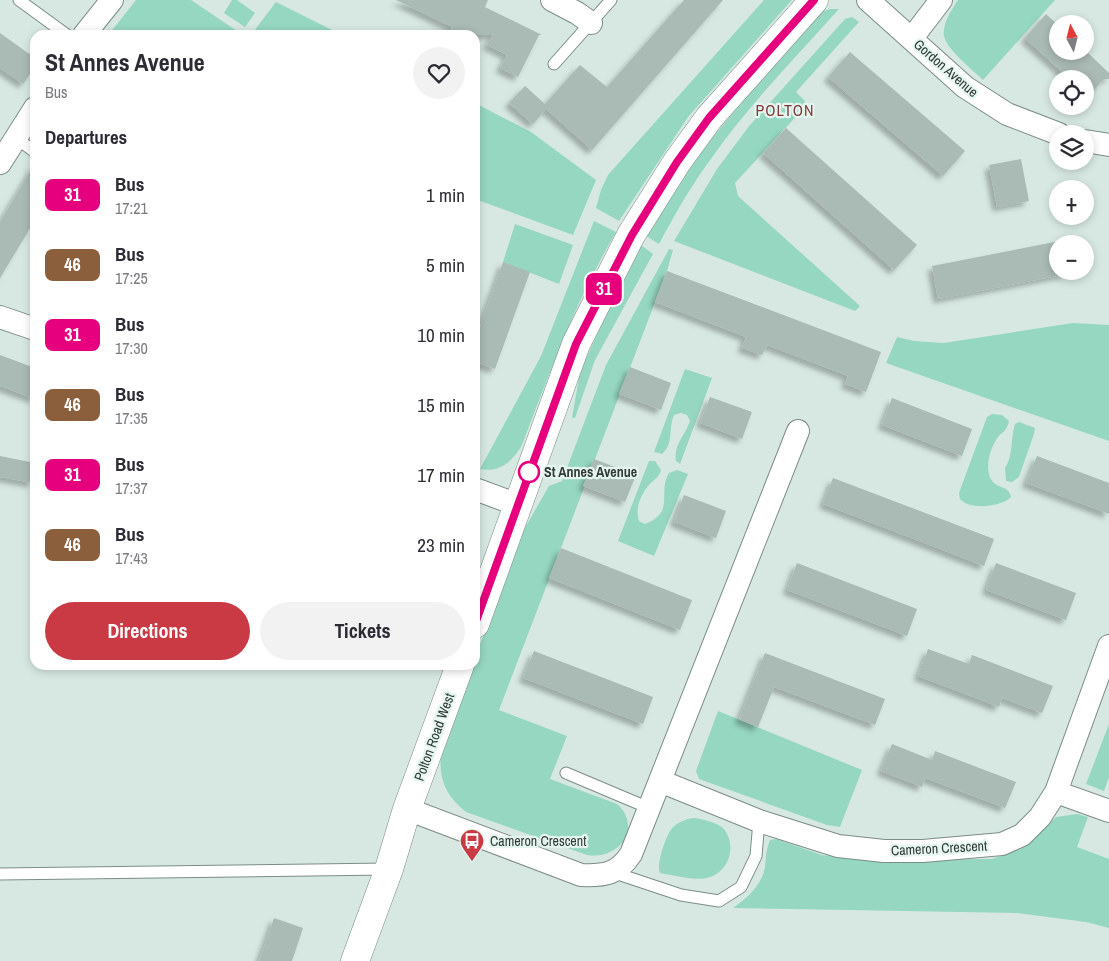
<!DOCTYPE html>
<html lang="en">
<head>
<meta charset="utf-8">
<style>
  :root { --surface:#fff; --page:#f2f2f3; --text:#2b2b33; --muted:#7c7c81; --accent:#ca3a44 }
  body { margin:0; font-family:"Archivo Narrow",sans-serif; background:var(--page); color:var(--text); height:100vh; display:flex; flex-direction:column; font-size:19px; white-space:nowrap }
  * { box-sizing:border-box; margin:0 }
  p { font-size:16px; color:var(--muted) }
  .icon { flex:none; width:28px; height:28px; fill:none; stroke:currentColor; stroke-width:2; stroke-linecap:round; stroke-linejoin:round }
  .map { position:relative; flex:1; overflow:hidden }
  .drawer { position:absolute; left:30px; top:30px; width:450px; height:640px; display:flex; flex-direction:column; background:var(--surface); border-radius:15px; box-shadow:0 2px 8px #0003 }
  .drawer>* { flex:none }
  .badge { padding:0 10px; border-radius:8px; font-size:18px; line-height:32px }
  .needle { width:32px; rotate:353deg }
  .tools { position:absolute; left:1049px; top:15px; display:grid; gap:10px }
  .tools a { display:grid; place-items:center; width:45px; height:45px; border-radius:50%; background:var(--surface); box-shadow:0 2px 8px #0003; font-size:25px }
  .map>.badge { position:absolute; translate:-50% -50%; box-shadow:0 0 0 2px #fff }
  h2 { padding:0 15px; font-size:19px; line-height:45px }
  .round { display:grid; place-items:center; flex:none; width:52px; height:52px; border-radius:26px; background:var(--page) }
  .summary { display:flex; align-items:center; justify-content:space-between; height:85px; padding:0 15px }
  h1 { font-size:24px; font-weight:800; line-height:38px }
  .cta { display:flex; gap:10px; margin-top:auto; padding:10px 15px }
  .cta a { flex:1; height:58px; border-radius:30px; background:var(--accent); color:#fff; font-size:20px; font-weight:800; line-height:58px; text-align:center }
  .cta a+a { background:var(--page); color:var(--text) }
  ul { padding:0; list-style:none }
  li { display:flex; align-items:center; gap:15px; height:70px; padding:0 15px }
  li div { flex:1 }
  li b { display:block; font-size:19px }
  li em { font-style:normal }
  li .badge { min-width:55px; font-weight:700; text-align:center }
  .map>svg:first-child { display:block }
</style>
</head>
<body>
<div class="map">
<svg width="1109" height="961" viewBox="0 0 1109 961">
  <defs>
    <filter id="shadow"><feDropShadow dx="-4.5" dy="4.5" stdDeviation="2.5" flood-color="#0004"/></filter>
  </defs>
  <rect width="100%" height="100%" fill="#d7e8e2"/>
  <path fill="#96d7c1" d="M 136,0 L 191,0 L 243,35 L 114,35 L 110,33 Z
    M 232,0 L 237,0 L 255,13 L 245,27 L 224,13 Z
    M 764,0 L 792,0 L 688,117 L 619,221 L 596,208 L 601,190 L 608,175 Z
    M 958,0 L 1055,0 L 983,80 C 973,70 947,50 944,36 C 942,24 952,9 958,0 Z
    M 276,2 L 342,35 L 251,35 Z
    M 830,9 L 839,9 C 794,59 746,108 708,163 C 689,189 674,216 659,244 L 646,236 L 700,152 L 820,12 Z
    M 852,17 L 859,22 L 796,92 L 805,101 L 803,109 L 735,183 L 738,196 L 860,306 L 855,311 L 674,241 L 717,169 L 750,125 L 845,19 Z
    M 475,103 L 531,132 L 596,180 L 573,235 L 475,199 Z
    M 594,221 L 616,232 C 576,300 550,372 522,445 C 513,461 500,473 480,469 L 541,356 Z
    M 515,224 L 573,245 L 559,284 L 503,262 Z
    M 641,245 L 653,254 L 595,360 L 575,418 L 572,418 L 580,372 L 630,262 Z
    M 669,249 L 673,250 L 667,271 L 499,710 L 567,736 L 550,779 L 617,804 C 634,818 631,843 610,852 C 602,856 595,856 587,855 L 466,812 C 444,795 437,775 442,748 L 473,665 L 475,665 L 475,658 L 519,538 L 549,486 L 562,481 L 606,365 Z
    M 1073,323 L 1109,325 L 1109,441 L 886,363 L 897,337 L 914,341 L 944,343 Z
    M 685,369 L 712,378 L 680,464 L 676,461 C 673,445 685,436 690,421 L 687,415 L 681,413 L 674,415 C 668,429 674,444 662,454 L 654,452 Z
    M 992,414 L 1002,415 L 1009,421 C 1006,434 1001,431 996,440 C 989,451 984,472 993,482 C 1000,489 1009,486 1011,497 C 1004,505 982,508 971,505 C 966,504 963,502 960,499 L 959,493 L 987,417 Z
    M 1019,422 L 1035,428 L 1034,434 L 1019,477 L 1012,482 L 1006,481 L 1005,468 C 1014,454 1010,439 1015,424 Z
    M 649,461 L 655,461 L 661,470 C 659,478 653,480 648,486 C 640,496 635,509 639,521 L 645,524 C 676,512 657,493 669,473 L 677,470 L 688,474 L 654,556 L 618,541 Z
    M 718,711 L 862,770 L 840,827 L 827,825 L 699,779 L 696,771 Z
    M 1109,724 L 1109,777 L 1104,791 L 1086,784 Z
    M 1077,814 L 1088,817 L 1077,847 L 1109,859 L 1109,928 L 1086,922 L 1017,913 L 733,908 C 747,898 762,885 765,867 C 766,858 766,849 770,840 L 776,839 L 822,855 L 861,860 L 992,859 L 1015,851 L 1028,844 L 1056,817 Z
    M 694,818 C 702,819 716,822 723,828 C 738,845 729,873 707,878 C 698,881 671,875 660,873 C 656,865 665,839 670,831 C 675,823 685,819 694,818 Z"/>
  <path fill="#aabab4" filter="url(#shadow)" d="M 396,0 L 488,0 L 485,7 L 542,35 L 539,35 L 518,77 L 500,68 L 507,55 L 487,45 L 493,35 L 448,35 L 452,27 Z
    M 684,0 L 723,0 L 592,150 L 546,109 L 533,124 L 509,103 L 525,86 L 545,104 L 580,65 L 607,87 Z
    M 1046,14 L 1058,25 L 1058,51 L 1085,50 L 1109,73 L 1109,79 L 1104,79 L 1085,100 L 1085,79 L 1070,79 L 1025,38 Z
    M 0,33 L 35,58 L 35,67 L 23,84 L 0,68 Z
    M 850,52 L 965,151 L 943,176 L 828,77 Z
    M 786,128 L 917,245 L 894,270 L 763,153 Z
    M 1021,159 L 1029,201 L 997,207 L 989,165 Z
    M 35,163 L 35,220 L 0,278 L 0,222 Z
    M 1060,241 L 1060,244 L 1058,244 L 1058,271 L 1066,271 L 1066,274 L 938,299 L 932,266 Z
    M 503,262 L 530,272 L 495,369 L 475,362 L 475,341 Z
    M 667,271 L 881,352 L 866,392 L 845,384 L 848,376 L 767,345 L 762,355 L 742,348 L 746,337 L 655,302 Z
    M 0,355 L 35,368 L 35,399 L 0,386 Z
    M 630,367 L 671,383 L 661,410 L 619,394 Z
    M 710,397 L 752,412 L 742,439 L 700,423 Z
    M 892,398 L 972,429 L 962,456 L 882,425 Z
    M 0,456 L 35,463 L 33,483 L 0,477 Z
    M 1037,456 L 1109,483 L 1109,514 L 1026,483 Z
    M 594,459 L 636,475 L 625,502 L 583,486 Z
    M 833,478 L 994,539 L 984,566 L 823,504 Z
    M 684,495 L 726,511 L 716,538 L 674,522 Z
    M 561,548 L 692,600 L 680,630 L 549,578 Z
    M 797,563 L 917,609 L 907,636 L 787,590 Z
    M 996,563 L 1076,593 L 1066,620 L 986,590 Z
    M 928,649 L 969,664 L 972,655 L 1053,686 L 1042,713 L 1002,698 L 999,707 L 918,676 Z
    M 534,651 L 653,697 L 643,724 L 523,678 Z
    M 765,653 L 885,699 L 875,725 L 774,687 L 758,727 L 739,719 Z
    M 892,744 L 932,760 L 935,751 L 1016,782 L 1005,808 L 925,778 L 922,787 L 881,771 Z
    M 274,918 L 303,928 L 292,961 L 259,961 Z"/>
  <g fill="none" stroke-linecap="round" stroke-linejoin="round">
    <defs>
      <path id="lane" d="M 19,0 L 67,35
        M 554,64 L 611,0
        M 16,138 L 35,152
        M 566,773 L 649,808
        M 612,872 L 681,895 L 719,901 L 741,887 L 756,856 L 759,821
        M 0,874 L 388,869"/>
      <path id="street" d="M 552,0 L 577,13 L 591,23
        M 868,0 L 965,87 L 1007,114 L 1059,134
        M 84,35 L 112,0
        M 912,38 L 941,0
        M 1085,141 L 1109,145
        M 0,163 L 35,108
        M 0,317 L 35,329
        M 475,489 L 518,505
        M 660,781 L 759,821 L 838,846 L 884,851 L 923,851 L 1002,844 L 1022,835 L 1040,817 L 1056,792 L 1109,646
        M 1056,792 L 1109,811
        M 407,809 L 581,875 C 605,876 618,874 631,854 L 798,431"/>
      <path id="secondary" d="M 475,624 L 576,344 L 631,235 L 677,162 L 709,118 L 814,0
        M 355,961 L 389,869 L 407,809 L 460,665"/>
    </defs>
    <use href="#lane" stroke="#7c8c86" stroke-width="13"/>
    <use href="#street" stroke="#7c8c86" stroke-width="24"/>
    <use href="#secondary" stroke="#7c8c86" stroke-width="29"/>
    <use href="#lane" stroke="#fff" stroke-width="11"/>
    <use href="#street" stroke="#fff" stroke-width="22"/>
    <use href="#secondary" stroke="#fff" stroke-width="28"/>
  </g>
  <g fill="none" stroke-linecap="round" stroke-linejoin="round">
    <defs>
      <path id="line" d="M 475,624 L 576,344 L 632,235 L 677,162 L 709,118 L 814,0"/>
    </defs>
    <use href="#line" stroke="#fff" stroke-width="11"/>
    <use href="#line" stroke="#e6007e" stroke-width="8"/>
  </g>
  <defs>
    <symbol id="bus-pin" viewBox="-11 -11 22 30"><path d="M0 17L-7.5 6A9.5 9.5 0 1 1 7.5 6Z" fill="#ca3a44" stroke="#e4f6ef"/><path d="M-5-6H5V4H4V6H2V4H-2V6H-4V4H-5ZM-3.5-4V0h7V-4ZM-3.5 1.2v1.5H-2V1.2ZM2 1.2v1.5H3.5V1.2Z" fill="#fff"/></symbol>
  </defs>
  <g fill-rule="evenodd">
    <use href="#bus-pin" x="458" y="827" width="28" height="38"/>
  </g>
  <circle fill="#fff" stroke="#e6007e" stroke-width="2.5" cx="529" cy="472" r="10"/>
  <g text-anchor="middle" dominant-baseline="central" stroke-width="4.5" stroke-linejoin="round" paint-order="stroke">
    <g font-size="14" fill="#333937" stroke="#e4f6ef">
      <text transform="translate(946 68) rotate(41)">Gordon Avenue</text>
      <text transform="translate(434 737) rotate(-70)">Polton Road West</text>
      <text transform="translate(939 848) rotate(-3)">Cameron Crescent</text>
    </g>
    <g font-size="14" font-weight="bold" fill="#333937" stroke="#e4f6ef" text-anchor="start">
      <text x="544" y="472">St Annes Avenue</text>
    </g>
    <g font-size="14" fill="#333937" stroke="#e4f6ef" text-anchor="start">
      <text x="490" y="841">Cameron Crescent</text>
    </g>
    <g font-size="16" letter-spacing="1" fill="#813939" stroke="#e4f6ef">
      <text x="785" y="110">POLTON</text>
    </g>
  </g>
</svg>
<div class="tools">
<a><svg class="needle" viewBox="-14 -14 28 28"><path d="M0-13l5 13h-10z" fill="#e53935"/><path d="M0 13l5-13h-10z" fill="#7c7c81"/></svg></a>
<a><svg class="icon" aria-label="locate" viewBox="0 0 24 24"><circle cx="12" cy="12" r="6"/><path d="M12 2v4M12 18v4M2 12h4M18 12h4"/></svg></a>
<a><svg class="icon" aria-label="layers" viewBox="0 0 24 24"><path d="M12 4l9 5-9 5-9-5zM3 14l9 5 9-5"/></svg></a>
<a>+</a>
<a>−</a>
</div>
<b class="badge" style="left:604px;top:289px;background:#e6007e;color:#fff">31</b>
<section class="drawer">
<div class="summary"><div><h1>St Annes Avenue</h1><p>Bus</p></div><a class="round"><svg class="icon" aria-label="heart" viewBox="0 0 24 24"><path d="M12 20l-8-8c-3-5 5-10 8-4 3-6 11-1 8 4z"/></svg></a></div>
<h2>Departures</h2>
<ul>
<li><span class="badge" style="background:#e6007e;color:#fff">31</span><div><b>Bus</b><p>17:21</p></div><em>1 min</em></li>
<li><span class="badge" style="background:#8b5e3c;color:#fff">46</span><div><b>Bus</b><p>17:25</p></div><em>5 min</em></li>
<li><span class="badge" style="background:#e6007e;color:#fff">31</span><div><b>Bus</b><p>17:30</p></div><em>10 min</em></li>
<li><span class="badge" style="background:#8b5e3c;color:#fff">46</span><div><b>Bus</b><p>17:35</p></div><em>15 min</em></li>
<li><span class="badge" style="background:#e6007e;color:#fff">31</span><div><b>Bus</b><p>17:37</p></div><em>17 min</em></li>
<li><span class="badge" style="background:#8b5e3c;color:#fff">46</span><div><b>Bus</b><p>17:43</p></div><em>23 min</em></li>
</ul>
<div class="cta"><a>Directions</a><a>Tickets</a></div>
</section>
</div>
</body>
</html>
